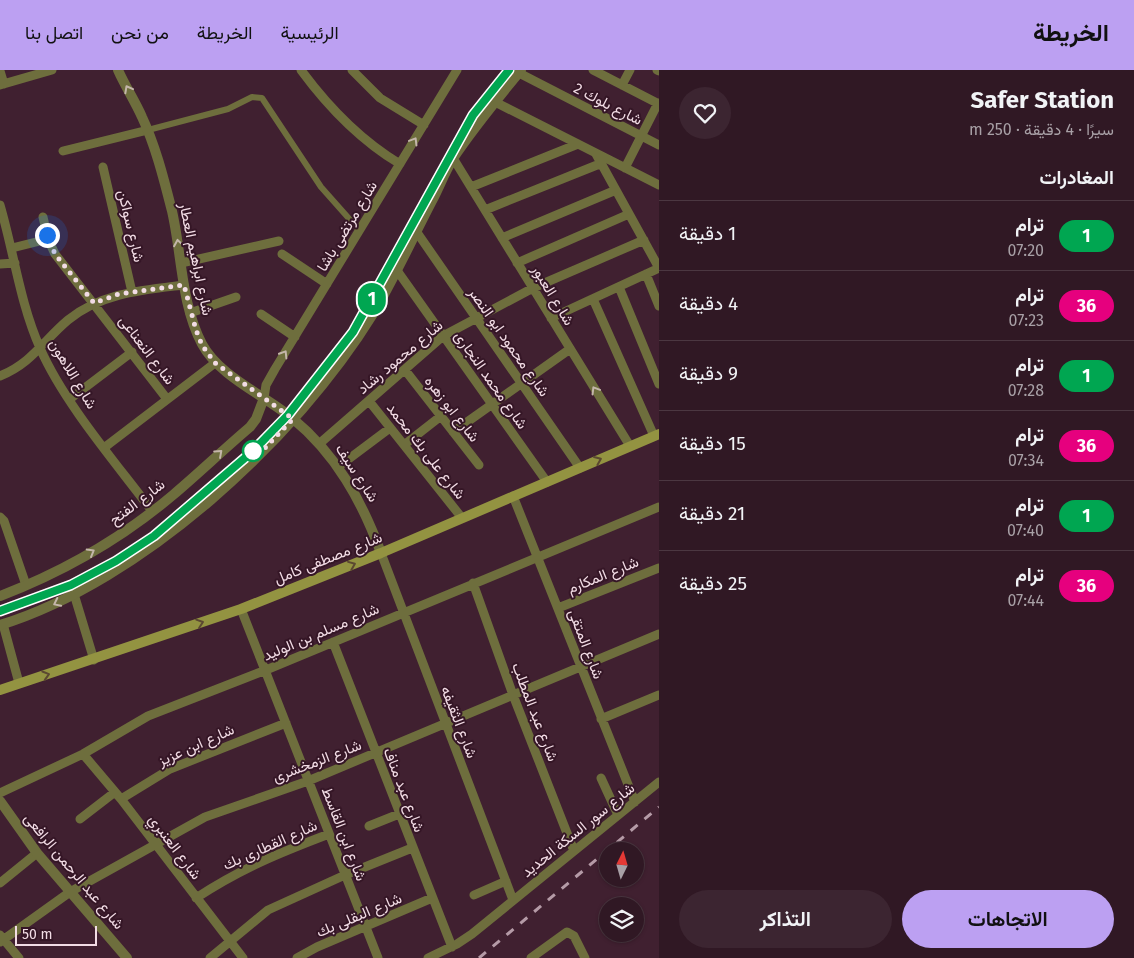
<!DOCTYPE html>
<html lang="ar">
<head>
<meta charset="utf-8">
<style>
  :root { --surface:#301824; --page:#3c2531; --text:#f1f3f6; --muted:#a8a0a6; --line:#4b3741; --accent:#bca0f2 }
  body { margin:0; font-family:"Fira Sans",Vazirmatn,sans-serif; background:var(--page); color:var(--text); direction:rtl; height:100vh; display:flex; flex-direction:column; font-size:19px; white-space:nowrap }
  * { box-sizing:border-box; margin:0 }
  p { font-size:16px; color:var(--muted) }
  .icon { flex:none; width:28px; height:28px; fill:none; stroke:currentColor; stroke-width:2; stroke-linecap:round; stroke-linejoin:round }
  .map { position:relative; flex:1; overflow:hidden; direction:ltr }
  .details { display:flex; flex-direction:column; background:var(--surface); width:475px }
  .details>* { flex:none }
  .badge { padding:0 10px; border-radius:16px; font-size:18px; line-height:32px }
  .needle { width:32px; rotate:5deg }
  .fabs { position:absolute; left:599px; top:772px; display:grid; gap:10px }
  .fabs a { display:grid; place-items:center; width:45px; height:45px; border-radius:50%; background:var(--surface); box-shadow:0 1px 4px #0004,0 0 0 1px var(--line); font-size:25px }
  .scale { position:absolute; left:15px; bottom:12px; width:82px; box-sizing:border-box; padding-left:5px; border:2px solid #f2dce5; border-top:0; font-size:14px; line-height:18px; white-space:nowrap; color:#f2dce5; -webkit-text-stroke:4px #351626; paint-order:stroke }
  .you { position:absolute; width:25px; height:25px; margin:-12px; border:4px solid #fff; border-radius:50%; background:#1a73e8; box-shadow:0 0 0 8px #1a73e833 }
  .map>.badge { position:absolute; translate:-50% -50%; box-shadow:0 0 0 2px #fff }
  h2 { padding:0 20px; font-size:19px; line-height:45px }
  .round { display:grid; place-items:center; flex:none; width:52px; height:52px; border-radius:26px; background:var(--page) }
  .overview { display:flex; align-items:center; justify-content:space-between; height:85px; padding:0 20px }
  h1 { font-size:24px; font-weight:700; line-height:38px }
  .button { display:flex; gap:10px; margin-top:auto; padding:10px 20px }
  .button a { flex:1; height:58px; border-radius:30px; background:var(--accent); color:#111; font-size:20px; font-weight:700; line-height:58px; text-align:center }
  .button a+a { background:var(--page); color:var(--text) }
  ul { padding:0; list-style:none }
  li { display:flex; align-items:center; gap:15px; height:70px; padding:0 20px; border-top:1px solid var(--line) }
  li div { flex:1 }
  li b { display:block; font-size:19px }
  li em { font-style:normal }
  li .badge { min-width:55px; font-weight:700; text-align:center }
  header { display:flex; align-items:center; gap:30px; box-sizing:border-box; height:70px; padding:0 25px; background:var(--accent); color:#111 }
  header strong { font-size:24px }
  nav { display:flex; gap:28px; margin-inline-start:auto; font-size:18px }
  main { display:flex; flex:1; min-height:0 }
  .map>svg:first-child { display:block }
</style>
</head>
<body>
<header>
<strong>الخريطة</strong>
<nav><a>الرئيسية</a><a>الخريطة</a><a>من نحن</a><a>اتصل بنا</a></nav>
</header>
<main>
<section class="details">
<div class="overview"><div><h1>Safer Station</h1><p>سيرًا · 4 دقيقة · 250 m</p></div><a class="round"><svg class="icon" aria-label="heart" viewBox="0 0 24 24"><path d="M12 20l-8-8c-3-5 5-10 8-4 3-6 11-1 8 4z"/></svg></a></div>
<h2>المغادرات</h2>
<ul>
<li><span class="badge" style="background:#00a651;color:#fff">1</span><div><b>ترام</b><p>07:20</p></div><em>1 دقيقة</em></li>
<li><span class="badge" style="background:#e6007e;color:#fff">36</span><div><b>ترام</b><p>07:23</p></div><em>4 دقيقة</em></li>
<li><span class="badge" style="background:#00a651;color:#fff">1</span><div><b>ترام</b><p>07:28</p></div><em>9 دقيقة</em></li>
<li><span class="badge" style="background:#e6007e;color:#fff">36</span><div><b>ترام</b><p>07:34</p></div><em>15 دقيقة</em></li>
<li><span class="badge" style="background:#00a651;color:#fff">1</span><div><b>ترام</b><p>07:40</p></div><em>21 دقيقة</em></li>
<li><span class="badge" style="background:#e6007e;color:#fff">36</span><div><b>ترام</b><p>07:44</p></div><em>25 دقيقة</em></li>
</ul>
<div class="button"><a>الاتجاهات</a><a>التذاكر</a></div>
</section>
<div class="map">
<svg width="659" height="888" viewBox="0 0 659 888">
  <rect width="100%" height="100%" fill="#402030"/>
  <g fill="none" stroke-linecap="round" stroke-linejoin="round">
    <path stroke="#6e6e3d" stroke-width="6" d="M 148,60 L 228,39 L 252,27 L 262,28 L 321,117 L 360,161"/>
    <path stroke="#6e6e3d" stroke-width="9" d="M 301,0 C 329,38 360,70 400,94
      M 352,0 L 380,28 L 424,55
      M 593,0 L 659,34
      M 657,0 L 659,1
      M 0,1 L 4,14
      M 519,3 L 659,75
      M 0,15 L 52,0
      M 622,15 L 630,0
      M 495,32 L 659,115
      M 63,81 L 148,60
      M 596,84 L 659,198
      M 453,88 L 630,376
      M 103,97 L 132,222
      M 625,98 L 658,33
      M 471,117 L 578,74
      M 0,135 C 14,183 20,233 40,278 C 64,333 116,393 152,441
      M 485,140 L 602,93
      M 43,147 L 48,169 L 55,184 L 167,329
      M 416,161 L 580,398
      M 502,168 L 616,120
      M 12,178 L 48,169
      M 282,184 L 327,214
      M 181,193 L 279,171
      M 517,193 L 629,144
      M 0,194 L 15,193
      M 396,199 L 547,412
      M 646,204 L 659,236
      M 619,217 L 659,314
      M 593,229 L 654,366
      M 190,243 L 236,227
      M 261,244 L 295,267
      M 551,248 L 659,198
      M 405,300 L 479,395
      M 0,306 C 32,293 43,271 68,250 C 101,223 143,220 184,215
      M 264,328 L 266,315 L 275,299 L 457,0
      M 70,329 L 132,282
      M 369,331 L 462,448
      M 453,362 L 570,279
      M 319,374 L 443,266 L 533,218 L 644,170
      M 404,375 L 441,346
      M 105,377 L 215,293
      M 338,397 L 390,358
      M 513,426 L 635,732
      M 0,447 L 4,451 L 26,515
      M 381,483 L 513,830
      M 473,513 L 513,625 L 574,781
      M 74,524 L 94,590
      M 558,538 L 659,498
      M 241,539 L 378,888
      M 3,554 L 19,613
      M 333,572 L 452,877
      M 601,649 L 659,625
      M 83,684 L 121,729 L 243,888
      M 601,708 L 618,745
      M 0,723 L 83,684 L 148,646 L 266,600 L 659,437
      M 121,729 L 170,699 L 286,653
      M 80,749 L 115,722
      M 369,756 L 399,744
      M 0,813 L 37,783
      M 474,825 L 506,811
      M 196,828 C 242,798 279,783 329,764
      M 0,865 L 19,888
      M 0,872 L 70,822 L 205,747 L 308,711 L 659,564
      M 210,888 L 268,840 L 345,805 L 412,778
      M 297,888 L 317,877 L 432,828
      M 428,888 L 457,874 L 472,864 L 659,712
      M 531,888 L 567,862 L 574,866 L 585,888"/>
    <path stroke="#6e6e3d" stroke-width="10" d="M 118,0 C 125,16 135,31 142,47 C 156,77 164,110 172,141 C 182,185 181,234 202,274 C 219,306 264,325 292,348 C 336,384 362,431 381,483
      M 0,526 C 63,502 122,468 173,425 C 199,403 224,379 250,357 L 256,349 L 264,328
      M 0,555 C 142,511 296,369 373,244 C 395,207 413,167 433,129 C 440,115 446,100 454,87 C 474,57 498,28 521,0
      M 0,731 L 37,783 L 127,888"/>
    <path stroke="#939341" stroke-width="10" d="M 0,620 L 241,539 L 381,483 L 659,364"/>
    <path stroke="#b59ba7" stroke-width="3" stroke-dasharray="9 9" stroke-linecap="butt" d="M 479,888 L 659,737"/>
  </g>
  <defs><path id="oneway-chevron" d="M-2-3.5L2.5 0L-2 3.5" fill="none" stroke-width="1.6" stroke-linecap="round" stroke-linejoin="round" transform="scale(1.25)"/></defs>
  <g stroke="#c4b6aa">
    <use href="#oneway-chevron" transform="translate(128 19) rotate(-118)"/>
    <use href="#oneway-chevron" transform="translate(414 71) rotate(-59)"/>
    <use href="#oneway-chevron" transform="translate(178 173) rotate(-99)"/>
    <use href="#oneway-chevron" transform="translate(284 284) rotate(-58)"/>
    <use href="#oneway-chevron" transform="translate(595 320) rotate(-121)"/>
    <use href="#oneway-chevron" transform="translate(219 383) rotate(-42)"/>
    <use href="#oneway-chevron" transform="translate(91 482) rotate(-30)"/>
    <use href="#oneway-chevron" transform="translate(57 533) rotate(154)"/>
  </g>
  <g stroke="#5b4831">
    <use href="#oneway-chevron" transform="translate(598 390) rotate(-23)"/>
    <use href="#oneway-chevron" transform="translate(352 495) rotate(-22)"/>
    <use href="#oneway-chevron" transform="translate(200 553) rotate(-19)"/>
    <use href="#oneway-chevron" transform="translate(46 605) rotate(-17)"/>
  </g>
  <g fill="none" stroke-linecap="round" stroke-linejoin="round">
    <defs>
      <path id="line" d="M 0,541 L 71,515 L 116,491 L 154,466 L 253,381 L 288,345 L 353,262 L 473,45 L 509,0"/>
    </defs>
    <use href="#line" stroke="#fff" stroke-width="11"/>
    <use href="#line" stroke="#00a651" stroke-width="8"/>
    <path stroke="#f2dce5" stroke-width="5" stroke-dasharray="0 9" d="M 47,165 L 55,184 L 94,233 L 119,224 L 184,215 L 196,260 L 202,275 L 215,293 L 293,349 L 258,385 L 253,381"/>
  </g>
  <circle fill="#fff" stroke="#00a651" stroke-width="2.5" cx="253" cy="381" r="10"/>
  <g text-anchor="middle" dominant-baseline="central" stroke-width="4" stroke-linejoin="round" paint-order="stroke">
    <g font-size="15" fill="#f2dce5" stroke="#351626">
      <text transform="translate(608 34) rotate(27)">شارع بلوك 2</text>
      <text transform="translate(131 156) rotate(77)">شارع سواكن</text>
      <text transform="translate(347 156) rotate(-59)">شارع مرتضى باشا</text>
      <text transform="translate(196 189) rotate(78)">شارع ابراهيم العطار</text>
      <text transform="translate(553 225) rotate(59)">شارع العبور</text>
      <text transform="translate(509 272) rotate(55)">شارع محمود ابو النصر</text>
      <text transform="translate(147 280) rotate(53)">شارع النعناعى</text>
      <text transform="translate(400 287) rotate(-40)">شارع محمود رشاد</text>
      <text transform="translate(73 304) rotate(59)">شارع اللاهون</text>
      <text transform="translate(491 310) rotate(55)">شارع محمد النجارى</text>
      <text transform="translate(452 339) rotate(52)">شارع ابو زهره</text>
      <text transform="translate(426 381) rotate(52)">شارع على بك محمد</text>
      <text transform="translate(357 403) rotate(57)">شارع سيف</text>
      <text transform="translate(137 432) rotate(-37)">شارع الفتح</text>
      <text transform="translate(328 488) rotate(-22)">شارع مصطفى كامل</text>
      <text transform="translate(603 505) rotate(-22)">شارع المكارم</text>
      <text transform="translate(321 562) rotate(-23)">شارع مسلم بن الوليد</text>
      <text transform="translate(586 574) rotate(69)">شارع المتقى</text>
      <text transform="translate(535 642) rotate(69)">شارع عبد المطلب</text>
      <text transform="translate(459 652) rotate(69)">شارع الثقيفه</text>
      <text transform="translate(196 675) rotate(-24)">شارع ابن عزيز</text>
      <text transform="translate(317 691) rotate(-21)">شارع الزمخشرى</text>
      <text transform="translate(404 720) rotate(69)">شارع عبد مناف</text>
      <text transform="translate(578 760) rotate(-39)">شارع سور السكة الحديد</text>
      <text transform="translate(344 764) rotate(69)">شارع ابن القاسط</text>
      <text transform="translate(270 775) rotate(-24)">شارع القطارى بك</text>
      <text transform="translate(175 777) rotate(53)">شارع العنبري</text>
      <text transform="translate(74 801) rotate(50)">شارع عبد الرحمن الرافعى</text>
      <text transform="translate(359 845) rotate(-23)">شارع البقلى بك</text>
    </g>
  </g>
</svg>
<div class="fabs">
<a><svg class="needle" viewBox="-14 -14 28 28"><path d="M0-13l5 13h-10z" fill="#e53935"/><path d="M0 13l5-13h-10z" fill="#a8a0a6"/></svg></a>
<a><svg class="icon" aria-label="layers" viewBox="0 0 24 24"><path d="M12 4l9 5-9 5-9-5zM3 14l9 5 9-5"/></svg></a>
</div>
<div class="scale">50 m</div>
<div class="you" style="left:47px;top:165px"></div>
<b class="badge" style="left:372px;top:229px;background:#00a651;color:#fff">1</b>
</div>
</main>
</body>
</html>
